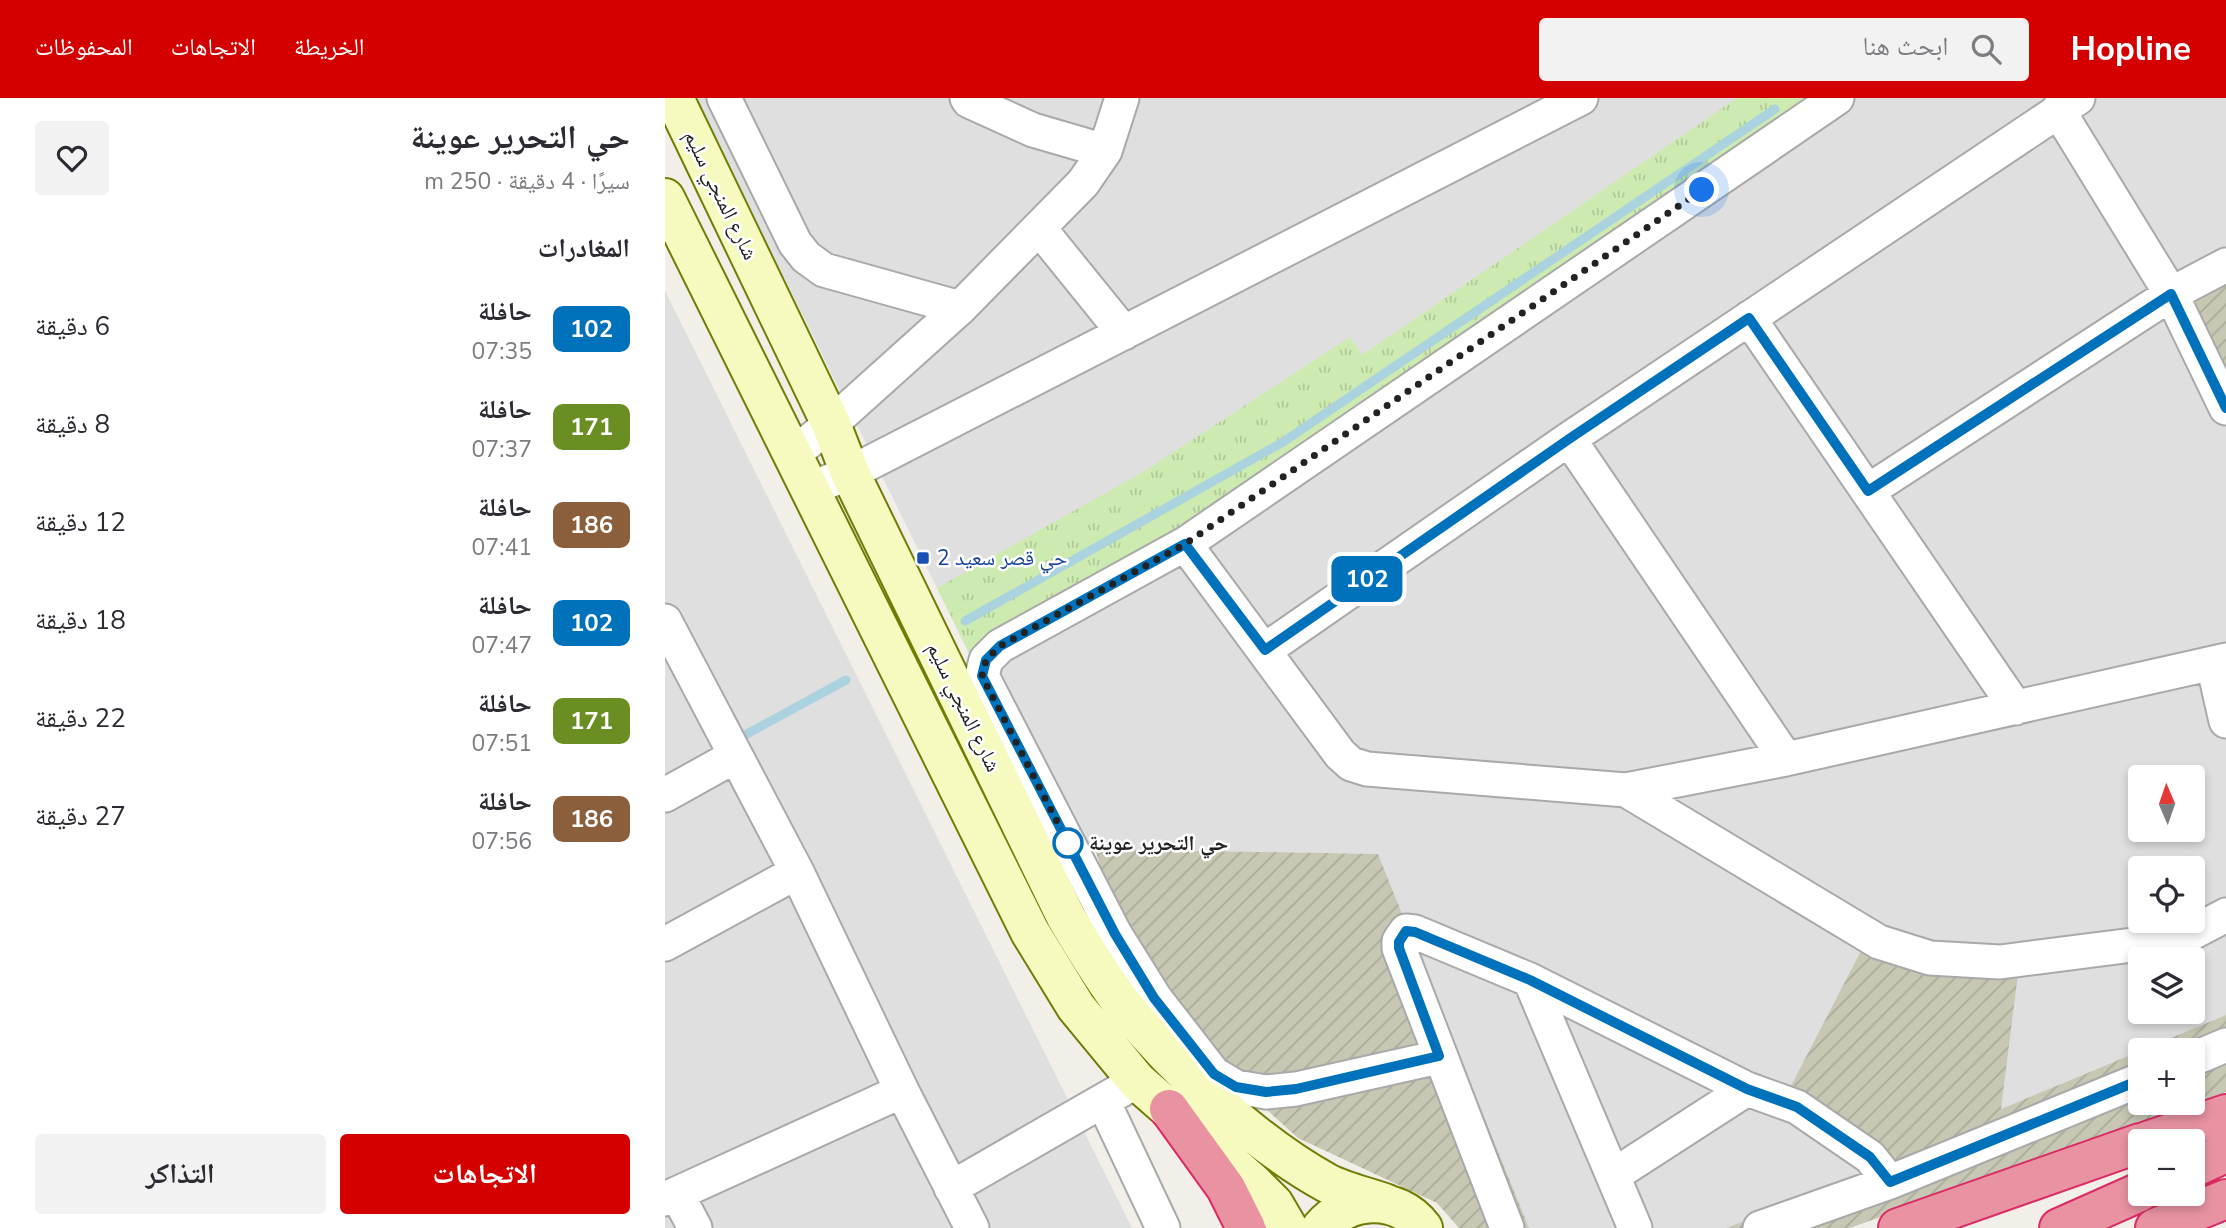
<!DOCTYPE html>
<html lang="ar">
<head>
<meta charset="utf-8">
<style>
  :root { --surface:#fff; --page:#f2f2f3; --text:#2b2b33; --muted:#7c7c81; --accent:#d40000 }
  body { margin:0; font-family:"Nunito Sans","Noto Naskh Arabic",sans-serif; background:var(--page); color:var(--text); direction:rtl; height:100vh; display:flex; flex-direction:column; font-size:26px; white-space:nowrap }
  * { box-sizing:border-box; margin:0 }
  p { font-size:23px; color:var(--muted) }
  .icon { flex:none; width:38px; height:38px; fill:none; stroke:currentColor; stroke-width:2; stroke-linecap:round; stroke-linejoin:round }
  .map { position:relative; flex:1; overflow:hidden; direction:ltr }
  .details { display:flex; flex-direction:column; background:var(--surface); width:665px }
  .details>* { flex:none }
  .badge { padding:0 14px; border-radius:10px; font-size:24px; line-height:46px }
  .needle { width:46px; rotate:358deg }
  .fabs { position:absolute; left:1463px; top:667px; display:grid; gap:14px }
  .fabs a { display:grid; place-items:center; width:77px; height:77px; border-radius:7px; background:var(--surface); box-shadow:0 4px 10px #0003; font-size:35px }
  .you { position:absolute; width:35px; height:35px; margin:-18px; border:5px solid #fff; border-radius:50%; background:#1a73e8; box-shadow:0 0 0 10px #1a73e833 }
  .map>.badge { position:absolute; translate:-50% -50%; box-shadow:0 0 0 4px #fff }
  h2 { padding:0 35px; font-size:26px; line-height:63px }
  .round { display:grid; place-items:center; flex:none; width:74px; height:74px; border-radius:7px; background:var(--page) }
  .head { display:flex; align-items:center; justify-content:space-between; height:119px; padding:0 35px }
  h1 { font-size:33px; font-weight:800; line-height:52px }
  .button { display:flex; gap:14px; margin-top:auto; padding:14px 35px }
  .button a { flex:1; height:80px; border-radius:7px; background:var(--accent); color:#fff; font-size:28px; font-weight:800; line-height:80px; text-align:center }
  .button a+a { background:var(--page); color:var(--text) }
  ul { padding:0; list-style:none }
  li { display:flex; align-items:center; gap:21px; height:98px; padding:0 35px }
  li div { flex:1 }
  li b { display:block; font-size:26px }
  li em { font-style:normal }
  li .badge { min-width:77px; font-weight:700; text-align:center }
  header { display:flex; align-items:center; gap:42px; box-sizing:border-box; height:98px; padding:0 35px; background:var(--accent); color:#fff }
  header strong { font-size:33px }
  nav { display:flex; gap:38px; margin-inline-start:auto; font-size:24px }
  .search { width:490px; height:63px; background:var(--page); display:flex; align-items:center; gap:18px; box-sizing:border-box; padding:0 24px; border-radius:7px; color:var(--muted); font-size:26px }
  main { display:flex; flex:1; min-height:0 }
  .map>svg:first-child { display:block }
</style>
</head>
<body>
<header>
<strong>Hopline</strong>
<div class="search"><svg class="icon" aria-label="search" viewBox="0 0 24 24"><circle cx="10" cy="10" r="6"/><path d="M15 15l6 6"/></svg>ابحث هنا</div>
<nav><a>الخريطة</a><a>الاتجاهات</a><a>المحفوظات</a></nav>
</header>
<main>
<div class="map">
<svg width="1561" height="1130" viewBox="0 0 1561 1130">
  <defs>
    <pattern id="construction-furrows" width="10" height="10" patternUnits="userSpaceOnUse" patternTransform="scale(1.75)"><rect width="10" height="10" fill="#c7c7b4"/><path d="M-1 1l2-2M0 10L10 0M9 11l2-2" fill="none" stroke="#abab9a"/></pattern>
    <pattern id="grass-tufts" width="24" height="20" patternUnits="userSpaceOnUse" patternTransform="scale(1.75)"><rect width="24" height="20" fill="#cdebb0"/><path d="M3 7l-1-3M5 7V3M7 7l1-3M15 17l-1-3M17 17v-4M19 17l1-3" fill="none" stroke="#b0c997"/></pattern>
  </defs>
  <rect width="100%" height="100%" fill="#f2efe9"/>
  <path fill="#e0dfdf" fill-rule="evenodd" d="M 31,0 L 1561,0 L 1561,917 L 1336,1011 L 1231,1066 L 1061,1130 L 864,1130 L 713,756 L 430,751 L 403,760 L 272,490 ZM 1475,679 L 1528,679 L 1528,732 L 1475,732 ZM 1475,770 L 1528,770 L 1528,822 L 1475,822 ZM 1475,861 L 1528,861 L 1528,914 L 1475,914 Z
    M 0,193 L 467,1130 L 0,1130 Z"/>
  <path fill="url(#construction-furrows)" d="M 1561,180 L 1561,273 L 1523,202 Z
    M 430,751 L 713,756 L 864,1130 L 794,1130 L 772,1105 L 633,1040 L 523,941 L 454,831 Z
    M 1196,853 L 1353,876 L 1336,1011 L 1475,953 L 1475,1004 L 1528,1004 L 1528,952 L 1477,952 L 1561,917 L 1561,994 L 1185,1130 L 1061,1130 L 1230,1066 L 1115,1009 Z"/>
  <path fill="url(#grass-tufts)" d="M 1072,0 L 1155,0 L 526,435 L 304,554 L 272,490 L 478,374 L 685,239 L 697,257 Z"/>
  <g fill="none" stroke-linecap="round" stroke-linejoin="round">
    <path stroke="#aad3df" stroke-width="9" d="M 300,523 L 618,344 L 1110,11
      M 69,643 L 181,582"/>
    <defs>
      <path id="street" d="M 59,0 L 130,145 L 141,159 L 159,172 L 295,210
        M 302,0 L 304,3 L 368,32 L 440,53
        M 1393,12 L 1506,196 L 1561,310
        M 374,130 L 459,235
        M 1084,220 L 1351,610
        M 904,341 L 1121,661
        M 128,356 L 166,326 L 295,210 L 418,85 L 440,53 L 457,0
        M 144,391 L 185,375 L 916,0
        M 1203,393 L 1506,196 L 1561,167
        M 520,446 L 675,656 L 686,666 L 702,671 L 961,692 L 1121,661 L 1561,562
        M 0,523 L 132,774 L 237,993 L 307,1130
        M 600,552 L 904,341 L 1413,0
        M 1548,566 L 1561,623
        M 961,692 L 1214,844 L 1265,860 L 1335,864 L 1499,843 L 1527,835 L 1561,817
        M 0,697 L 70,658
        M 0,846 L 132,774
        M 865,882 L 970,1130
        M 774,959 L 631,991 L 601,994 L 571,989 L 549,976 L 490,900 L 450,836 L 317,578 L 321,562 L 335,548 L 520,446 L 1172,0
        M 1528,961 L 1561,947
        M 438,1003 L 498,1130
        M 949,1077 L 1082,991
        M 286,1090 L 472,983
        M 12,1096 L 30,1130
        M 0,1101 L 237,993
        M 842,1130 L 734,850 L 734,843 L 741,833 L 750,834 L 865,882 L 1082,991 L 1132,1009 L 1205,1059 L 1225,1084
        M 1095,1130 L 1225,1084 L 1475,982"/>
      <path id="secondary" d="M 9,0 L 166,326 L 185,375 L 401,819 C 419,849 437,880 459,908 C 510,971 591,1046 662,1085 C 680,1094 703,1099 722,1106
        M 0,100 L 365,834 L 411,909 L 472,983 L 588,1085 L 609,1106 L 623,1130
        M 656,1130 C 682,1099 732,1095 758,1130"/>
      <path id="highway" d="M 504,1011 L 561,1090 L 581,1130
        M 1482,1043 L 1561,1016
        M 1528,1070 L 1561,1055
        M 1233,1130 L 1475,1045
        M 1394,1130 L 1475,1094
        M 1490,1130 L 1561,1101"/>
    </defs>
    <use href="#street" stroke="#a9a9a9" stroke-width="37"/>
    <use href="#secondary" stroke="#707d05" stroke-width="42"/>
    <use href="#highway" stroke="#dc2a67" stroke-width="42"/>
    <use href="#street" stroke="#fff" stroke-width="33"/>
    <use href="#secondary" stroke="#f7fabf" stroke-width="38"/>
    <use href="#highway" stroke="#e892a2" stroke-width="38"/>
  </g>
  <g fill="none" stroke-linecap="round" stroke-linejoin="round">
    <defs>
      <path id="line" d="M 1475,982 L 1225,1084 L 1205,1059 L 1132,1009 L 1082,991 L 865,882 L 750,834 L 741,833 L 734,844 L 734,850 L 774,958 L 631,991 L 601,994 L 571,989 L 549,976 L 489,900 L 450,836 L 317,578 L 321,562 L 335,548 L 520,446 L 600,552 L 904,341 L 1084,220 L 1203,393 L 1506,196 L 1561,310"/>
    </defs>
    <use href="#line" stroke="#fff" stroke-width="16"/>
    <use href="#line" stroke="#0072bc" stroke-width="10"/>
    <path stroke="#222" stroke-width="7" stroke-dasharray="0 12.6" d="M 403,745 L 317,578 L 321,562 L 335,548 L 520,446 L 1037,92"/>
  </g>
  <rect fill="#1a4fb4" stroke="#fff" stroke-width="2.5" x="251" y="453" width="14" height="14" rx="3.5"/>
  <circle fill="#fff" stroke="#0072bc" stroke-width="3.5" cx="403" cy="745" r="14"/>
  <g text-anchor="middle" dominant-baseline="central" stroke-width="5" stroke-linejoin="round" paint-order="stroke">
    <g font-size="21" fill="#222" stroke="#fff">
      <text transform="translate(56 97) rotate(64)">شارع المنجي سليم</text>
      <text transform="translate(299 609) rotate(64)">شارع المنجي سليم</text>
    </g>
    <g font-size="21" fill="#164399" stroke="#fff" text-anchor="start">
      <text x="272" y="460">2 حي قصر سعيد</text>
    </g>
    <g font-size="21" font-weight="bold" fill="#222" stroke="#fff" text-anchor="start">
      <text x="424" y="745">حي التحرير عوينة</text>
    </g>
  </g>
</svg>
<div class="fabs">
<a><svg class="needle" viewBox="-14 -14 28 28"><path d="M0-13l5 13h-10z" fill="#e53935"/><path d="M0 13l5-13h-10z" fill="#7c7c81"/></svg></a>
<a><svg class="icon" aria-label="locate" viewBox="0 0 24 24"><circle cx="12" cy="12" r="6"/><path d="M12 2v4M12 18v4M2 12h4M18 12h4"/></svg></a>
<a><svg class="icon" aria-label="layers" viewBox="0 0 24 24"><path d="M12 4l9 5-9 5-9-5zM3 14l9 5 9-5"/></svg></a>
<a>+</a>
<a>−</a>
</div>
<div class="you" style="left:1037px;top:92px"></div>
<b class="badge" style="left:702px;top:481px;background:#0072bc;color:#fff">102</b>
</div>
<section class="details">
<div class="head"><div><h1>حي التحرير عوينة</h1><p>سيرًا · 4 دقيقة · 250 m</p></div><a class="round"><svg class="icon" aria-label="heart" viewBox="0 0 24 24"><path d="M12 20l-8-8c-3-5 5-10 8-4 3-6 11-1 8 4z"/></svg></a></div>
<h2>المغادرات</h2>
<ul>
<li><span class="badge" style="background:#0072bc;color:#fff">102</span><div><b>حافلة</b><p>07:35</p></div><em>6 دقيقة</em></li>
<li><span class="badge" style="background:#6b8e23;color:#fff">171</span><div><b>حافلة</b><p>07:37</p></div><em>8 دقيقة</em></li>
<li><span class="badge" style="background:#8b5e3c;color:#fff">186</span><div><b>حافلة</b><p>07:41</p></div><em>12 دقيقة</em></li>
<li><span class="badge" style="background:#0072bc;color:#fff">102</span><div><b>حافلة</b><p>07:47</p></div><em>18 دقيقة</em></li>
<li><span class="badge" style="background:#6b8e23;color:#fff">171</span><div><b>حافلة</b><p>07:51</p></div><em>22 دقيقة</em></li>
<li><span class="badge" style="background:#8b5e3c;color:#fff">186</span><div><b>حافلة</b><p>07:56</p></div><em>27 دقيقة</em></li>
</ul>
<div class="button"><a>الاتجاهات</a><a>التذاكر</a></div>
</section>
</main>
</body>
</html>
